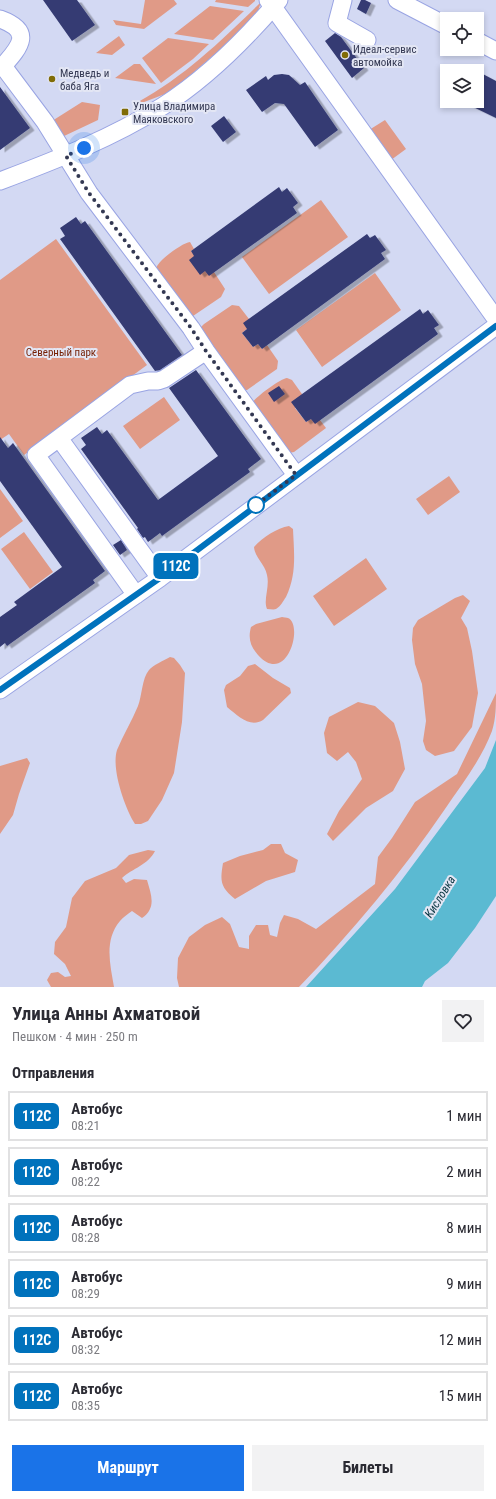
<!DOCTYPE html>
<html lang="ru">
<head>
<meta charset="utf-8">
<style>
  :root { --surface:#fff; --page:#f2f2f3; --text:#2b2b33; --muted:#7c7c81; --line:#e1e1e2; --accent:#1a73e8 }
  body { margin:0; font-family:"Roboto Condensed",sans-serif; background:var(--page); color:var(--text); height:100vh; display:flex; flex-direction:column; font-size:15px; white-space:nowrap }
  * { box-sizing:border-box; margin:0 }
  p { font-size:13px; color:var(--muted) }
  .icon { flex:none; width:22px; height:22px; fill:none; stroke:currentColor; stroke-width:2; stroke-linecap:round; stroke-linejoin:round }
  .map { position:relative; height:987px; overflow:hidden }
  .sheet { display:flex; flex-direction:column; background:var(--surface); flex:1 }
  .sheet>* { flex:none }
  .badge { padding:0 8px; border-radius:6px; font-size:14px; line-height:26px }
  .tools { position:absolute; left:440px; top:12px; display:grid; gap:8px }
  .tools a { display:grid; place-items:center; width:44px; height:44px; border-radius:0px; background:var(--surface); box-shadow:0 2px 6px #0003; font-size:20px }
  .you { position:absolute; width:20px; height:20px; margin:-10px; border:3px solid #fff; border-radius:50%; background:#1a73e8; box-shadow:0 0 0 6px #1a73e833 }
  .map>.badge { position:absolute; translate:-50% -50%; box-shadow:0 0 0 2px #fff }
  h2 { padding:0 12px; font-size:15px; line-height:36px }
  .round { display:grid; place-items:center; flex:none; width:42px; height:42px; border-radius:0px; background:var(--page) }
  .overview { display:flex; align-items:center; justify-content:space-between; height:68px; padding:0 12px }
  h1 { font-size:19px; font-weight:700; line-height:30px }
  .action { display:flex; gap:8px; margin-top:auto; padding:8px 12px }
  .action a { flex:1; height:46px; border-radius:0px; background:var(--accent); color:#fff; font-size:16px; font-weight:700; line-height:46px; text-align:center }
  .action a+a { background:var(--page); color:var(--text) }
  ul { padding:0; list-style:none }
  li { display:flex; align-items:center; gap:12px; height:50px; margin:0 8px 6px; padding:0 4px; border:2px solid var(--line); border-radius:0px }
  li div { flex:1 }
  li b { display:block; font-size:15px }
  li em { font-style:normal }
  li .badge { min-width:44px; font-weight:700; text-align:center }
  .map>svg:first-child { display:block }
</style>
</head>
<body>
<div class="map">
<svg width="496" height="987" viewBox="0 0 496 987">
  <defs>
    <filter id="shadow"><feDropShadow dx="4.5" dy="2.5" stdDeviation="0" flood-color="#0004"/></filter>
  </defs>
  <rect width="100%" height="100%" fill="#d3d9f3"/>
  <path fill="#e09a87" d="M 145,0 L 174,0 L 177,4 L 144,29 L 116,25 L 113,20 L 141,24 Z
    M 216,0 L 255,0 L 255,1 L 248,7 L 215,2 Z
    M 260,3 L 260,5 L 257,14 L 223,47 L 186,79 L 165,94 L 139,104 L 138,102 C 185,76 222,40 260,3 Z
    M 210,6 L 244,11 L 213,40 L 174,34 Z
    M 119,36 L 125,45 L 112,55 L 96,53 Z
    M 168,38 L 209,44 L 193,59 L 161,83 L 142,58 Z
    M 134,64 L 140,64 L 156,84 L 115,78 Z
    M 82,102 L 100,105 L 98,120 L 62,137 L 52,121 Z
    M 385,120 L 406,149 L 391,160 L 369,130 Z
    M 321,200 L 348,237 L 269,294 L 242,257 Z
    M 56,239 L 147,365 L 24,455 L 9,434 L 0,440 L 0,280 Z
    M 190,242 L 194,249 L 191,251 L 205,271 L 214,272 L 225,289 L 221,297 L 193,316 L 190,316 L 156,269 C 157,261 182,243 190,242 Z
    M 375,273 L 401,310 L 322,367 L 296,330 Z
    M 232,305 L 239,306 L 249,319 L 247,329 L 242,333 L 253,347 L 258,344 L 262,349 L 267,345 L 278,361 L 277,369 L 247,390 L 244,390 L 200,328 L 204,324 Z
    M 287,378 L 292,380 L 302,394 L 300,404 L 295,408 L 306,422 L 311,419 L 320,420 L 326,428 L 294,452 L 289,453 L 253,402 C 257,396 280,379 287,378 Z
    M 164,397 L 180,420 L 140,449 L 123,426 Z
    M 449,476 L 460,492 L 428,515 L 416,499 Z
    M 0,489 L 23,521 L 0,538 Z
    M 289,526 L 293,529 C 294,553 297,574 286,597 C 283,601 281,606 276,609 C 274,610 270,609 267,609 C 263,600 270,587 267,575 C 265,564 255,558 254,547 C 263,537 277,528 289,526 Z
    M 24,532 L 53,572 L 30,589 L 1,549 Z
    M 366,558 L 387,589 L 334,626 L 313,596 Z
    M 463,595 L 470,601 L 461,618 L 467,628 L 472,651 L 478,693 L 472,727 L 454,751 L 435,756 L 426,750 L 423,741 L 426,721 L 422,684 L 415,664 L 412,640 L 413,628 L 418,620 L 455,598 Z
    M 282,617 C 283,617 287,618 288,618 C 304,625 287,687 258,655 C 250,646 248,638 251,627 L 256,624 Z
    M 170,657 L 174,658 L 180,665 L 185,673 L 182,722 L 174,773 L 162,800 L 148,821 L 141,824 L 135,824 C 125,808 111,769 117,750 C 123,735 132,721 138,706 C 142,696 142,678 149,670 C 153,665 163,661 170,657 Z
    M 255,664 L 273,678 L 290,688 L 291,693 L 263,720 C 250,728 238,716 227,707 L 224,690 L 226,685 L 240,676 L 248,666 Z
    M 496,693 C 496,706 496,718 492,731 C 481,760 462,784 445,809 C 402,872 352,932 299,987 L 179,987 L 177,978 L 178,958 L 189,937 L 205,925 L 222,917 L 230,924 L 239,947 L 249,949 L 249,936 L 256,925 L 268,925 L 270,935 L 277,937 L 280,923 L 284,915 L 298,919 L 316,929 L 375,884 L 378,857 L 392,838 L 415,802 L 457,774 Z
    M 358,702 L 375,706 L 394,723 L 400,742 L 405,769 L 393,791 L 366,808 L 333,841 L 327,834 L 339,811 L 362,779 L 356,762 L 348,752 L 337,761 L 327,753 L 324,733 L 329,717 Z
    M 27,758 L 30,763 L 19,794 L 13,815 L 0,834 L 0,766 Z
    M 271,844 L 281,844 L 285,853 L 298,860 L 295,872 L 266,881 L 235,899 C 220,887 220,881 223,863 L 240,856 L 263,850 Z
    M 148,850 L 155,851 C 148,865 133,868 122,878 L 126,883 L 134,879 L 147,880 C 151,894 157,908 142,918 L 132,911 C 128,914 123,917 120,921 C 104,940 110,964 114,987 L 51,987 L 47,980 L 51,973 L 58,972 L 65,977 L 71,976 L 65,964 L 54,954 L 55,942 L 66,927 L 72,898 L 85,881 L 116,868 L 129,855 Z"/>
  <path fill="#5bbad2" d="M 496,740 L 496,896 L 475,928 L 448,963 L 425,981 L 422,987 L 306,987 L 395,889 L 485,768 Z"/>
  <path fill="#353b73" filter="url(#shadow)" d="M 43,0 L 77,0 L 95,25 L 72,41 Z
    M 361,0 L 365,0 L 371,3 L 366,14 L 357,9 Z
    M 335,33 L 341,37 L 364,68 L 352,78 L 325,41 Z
    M 477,71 L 496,81 L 496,118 L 461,101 L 477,101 Z
    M 282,74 L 289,75 L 300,85 L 305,82 L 338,130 L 315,147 L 284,104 L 275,103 L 262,112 L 246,90 L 266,76 L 268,80 L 274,75 Z
    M 0,87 L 30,128 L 0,150 Z
    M 224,116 L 236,132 L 223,142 L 211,126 Z
    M 279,187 L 282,192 L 287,188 L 298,203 L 293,207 L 297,213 L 209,276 L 205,271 L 200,275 L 189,260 L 194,256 L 191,251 Z
    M 76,217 L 81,224 L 85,221 L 182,355 L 160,370 L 155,371 L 60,239 L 65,236 L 60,228 Z
    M 367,234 L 370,238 L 375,235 L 386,250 L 381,253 L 385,259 L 262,349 L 258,344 L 253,347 L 242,333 L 247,329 L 243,323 Z
    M 420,309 L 423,314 L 428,310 L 439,325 L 434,328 L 438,334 L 315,424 L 311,419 L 306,422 L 291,402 Z
    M 196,370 L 261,459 L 248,469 L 250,472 L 162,536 L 160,533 L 148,542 L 145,537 L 143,538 L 137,529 L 138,528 L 81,449 L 86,445 L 81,438 L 97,427 L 102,434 L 107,430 L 158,500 L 218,456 L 169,388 Z
    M 279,386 L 285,394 L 274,402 L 268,393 Z
    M 0,437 L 8,448 L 13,443 L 105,571 L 93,580 L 95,583 L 7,646 L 5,643 L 0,647 L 0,617 L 17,605 L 14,602 L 62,567 L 0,481 Z
    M 121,540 L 127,550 L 120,555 L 113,545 Z"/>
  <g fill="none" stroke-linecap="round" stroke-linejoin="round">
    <defs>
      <path id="minor" d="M 268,0 L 496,319
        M 343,0 L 337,23 L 367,40
        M 397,0 L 447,26
        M 0,19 C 33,31 21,46 3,66 L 45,122 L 89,193 L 191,328 L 206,351 L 296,475
        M 477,41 L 496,51
        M 0,181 C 56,160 112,138 163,106 C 207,78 245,40 279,0
        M 59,438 L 130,385 L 148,381 L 158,381 L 164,379 L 206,351
        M 136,595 L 36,455 L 59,438 L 160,578
        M 0,690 L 160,578 L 496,326"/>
    </defs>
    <use href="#minor" stroke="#99a4e3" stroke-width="19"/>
    <use href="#minor" stroke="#fff" stroke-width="17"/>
  </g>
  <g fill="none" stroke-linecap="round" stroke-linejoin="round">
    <defs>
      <path id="line" d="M 0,690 L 160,578 L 496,326"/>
    </defs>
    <use href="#line" stroke="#fff" stroke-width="9"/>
    <use href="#line" stroke="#0072bc" stroke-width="6"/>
    <path stroke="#333852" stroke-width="4" stroke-dasharray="0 7.2" d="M 84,148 L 66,156 L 89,193 L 191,328 L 206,351 L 296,475 L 256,505"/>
  </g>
  <g fill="#806c07" stroke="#e3e6f4" stroke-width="1.5">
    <circle cx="345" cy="55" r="4"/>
    <circle cx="52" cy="79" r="4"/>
    <rect x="121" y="108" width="8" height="8" rx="2"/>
  </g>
  <circle fill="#fff" stroke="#0072bc" stroke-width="2" cx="256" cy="505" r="8"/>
  <g text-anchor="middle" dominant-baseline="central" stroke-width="4" stroke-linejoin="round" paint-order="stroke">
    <g font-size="11" fill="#333852" stroke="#e3e6f4" text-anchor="start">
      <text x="353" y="49">Идеал-сервис<tspan x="353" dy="13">автомойка</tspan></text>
      <text x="60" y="73">Медведь и<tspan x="60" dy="13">баба Яга</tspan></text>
      <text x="133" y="106">Улица Владимира<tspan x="133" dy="13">Маяковского</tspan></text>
    </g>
    <g font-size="11" fill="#751e02" stroke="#e3e6f4">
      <text x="61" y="352">Северный парк</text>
    </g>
    <g font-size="12" font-style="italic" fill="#083641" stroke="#e3e6f4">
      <text transform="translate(440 897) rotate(-58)">Кисловка</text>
    </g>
  </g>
</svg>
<div class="tools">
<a><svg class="icon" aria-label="locate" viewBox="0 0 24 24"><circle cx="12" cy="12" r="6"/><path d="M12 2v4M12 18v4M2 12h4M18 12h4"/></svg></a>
<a><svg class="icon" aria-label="layers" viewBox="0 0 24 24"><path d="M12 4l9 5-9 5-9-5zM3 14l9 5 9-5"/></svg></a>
</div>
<div class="you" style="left:84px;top:148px"></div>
<b class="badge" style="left:176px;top:566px;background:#0072bc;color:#fff">112С</b>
</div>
<section class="sheet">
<div class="overview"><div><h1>Улица Анны Ахматовой</h1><p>Пешком · 4 мин · 250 m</p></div><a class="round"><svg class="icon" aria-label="heart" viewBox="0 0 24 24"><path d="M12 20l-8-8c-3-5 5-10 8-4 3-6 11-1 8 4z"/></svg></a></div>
<h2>Отправления</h2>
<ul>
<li><span class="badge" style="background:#0072bc;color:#fff">112С</span><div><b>Автобус</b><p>08:21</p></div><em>1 мин</em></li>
<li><span class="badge" style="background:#0072bc;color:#fff">112С</span><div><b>Автобус</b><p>08:22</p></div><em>2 мин</em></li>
<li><span class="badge" style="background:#0072bc;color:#fff">112С</span><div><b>Автобус</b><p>08:28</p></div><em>8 мин</em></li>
<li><span class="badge" style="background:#0072bc;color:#fff">112С</span><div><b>Автобус</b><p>08:29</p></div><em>9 мин</em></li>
<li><span class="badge" style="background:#0072bc;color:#fff">112С</span><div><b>Автобус</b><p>08:32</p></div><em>12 мин</em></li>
<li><span class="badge" style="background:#0072bc;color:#fff">112С</span><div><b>Автобус</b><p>08:35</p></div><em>15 мин</em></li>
</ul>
<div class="action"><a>Маршрут</a><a>Билеты</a></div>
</section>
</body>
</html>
